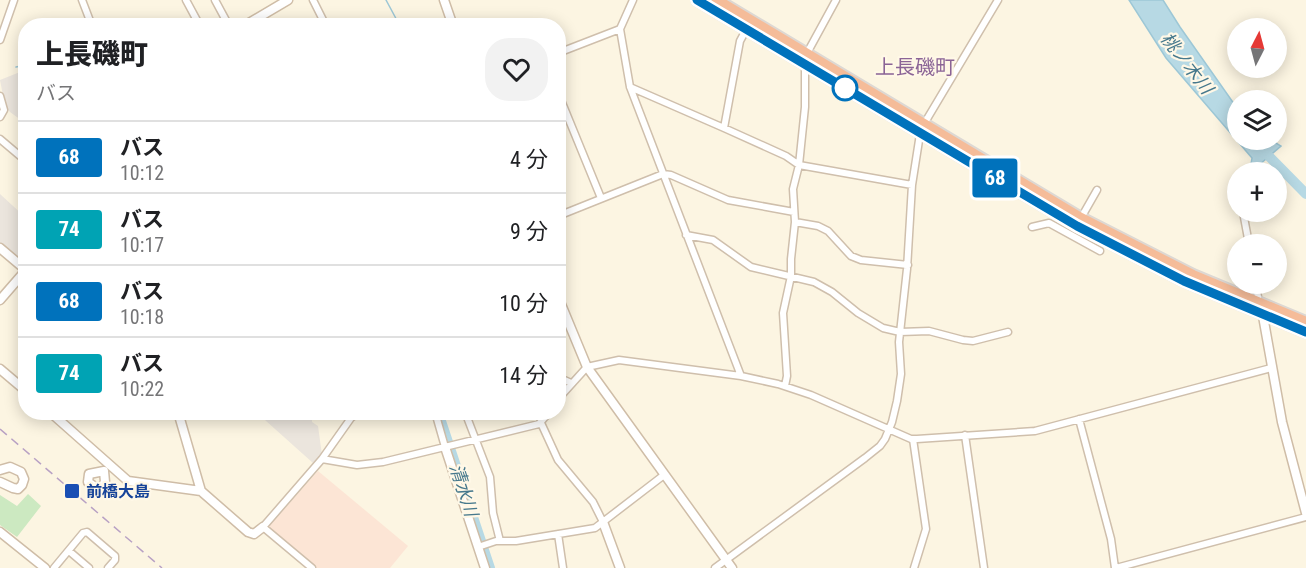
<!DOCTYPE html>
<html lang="ja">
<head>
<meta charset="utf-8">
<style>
  :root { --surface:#fff; --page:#f2f2f2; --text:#202124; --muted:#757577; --line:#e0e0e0 }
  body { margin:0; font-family:"Roboto Condensed","Noto Sans JP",sans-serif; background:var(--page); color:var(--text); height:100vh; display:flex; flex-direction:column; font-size:22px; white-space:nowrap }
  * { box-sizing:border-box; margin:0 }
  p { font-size:20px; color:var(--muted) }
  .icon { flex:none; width:33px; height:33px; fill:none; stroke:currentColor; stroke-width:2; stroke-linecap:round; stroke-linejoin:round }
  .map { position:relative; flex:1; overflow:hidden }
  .details { position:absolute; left:18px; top:18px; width:548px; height:402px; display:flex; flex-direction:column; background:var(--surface); border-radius:24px; box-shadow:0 3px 15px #0003 }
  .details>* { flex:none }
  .badge { padding:0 12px; border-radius:4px; font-size:21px; line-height:39px }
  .needle { width:39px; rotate:6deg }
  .controls { position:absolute; left:1227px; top:18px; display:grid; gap:12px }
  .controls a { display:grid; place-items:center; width:60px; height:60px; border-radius:50%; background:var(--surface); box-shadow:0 3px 15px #0003; font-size:30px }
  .map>.badge { position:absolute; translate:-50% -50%; box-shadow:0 0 0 3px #fff }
  .round { display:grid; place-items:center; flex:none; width:63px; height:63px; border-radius:24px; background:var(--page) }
  .head { display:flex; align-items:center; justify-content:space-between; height:102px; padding:0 18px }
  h1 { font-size:28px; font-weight:800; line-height:45px }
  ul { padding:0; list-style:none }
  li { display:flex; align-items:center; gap:18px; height:72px; padding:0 18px; border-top:2px solid var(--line) }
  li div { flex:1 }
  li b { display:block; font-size:22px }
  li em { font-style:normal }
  li .badge { min-width:66px; font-weight:700; text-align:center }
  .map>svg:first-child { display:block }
</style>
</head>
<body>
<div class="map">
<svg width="1306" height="568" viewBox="0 0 1306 568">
  <rect width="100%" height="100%" fill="#fcf5e2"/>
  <path fill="#fce5d5" d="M 318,471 L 408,546 L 390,568 L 316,568 L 269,529 L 269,526 Z"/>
  <path fill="#ebe5dd" d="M 25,70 L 25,123 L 10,112 L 5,106 L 0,80 Z
    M 0,194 L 25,217 L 25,261 L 21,262 L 0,244 Z
    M 256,412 L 312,413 L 312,422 L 318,426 L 322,455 L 313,463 Z"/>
  <path fill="#cce9c1" d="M 28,494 L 41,506 L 17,537 L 0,525 L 0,495 L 17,506 Z"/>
  <path fill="#b7d9e4" stroke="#9dc7d6" stroke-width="1.5" d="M 1129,0 L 1163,0 L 1180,27 L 1237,108 L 1238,140 L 1271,140 L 1281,146 L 1259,165 L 1256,163 L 1251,164 L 1252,158 L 1166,58 Z"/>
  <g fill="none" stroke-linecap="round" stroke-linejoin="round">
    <path stroke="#9dc7d6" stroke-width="1.5" d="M 386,0 L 400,26
      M 16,67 L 26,65"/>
    <path stroke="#b7d9e4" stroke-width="10" d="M 1253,140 L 1306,194
      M 438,412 L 490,568"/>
    <defs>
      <path id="street" d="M 82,0 L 92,26
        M 186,0 L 200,26
        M 215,0 L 229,26
        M 313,0 L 326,26
        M 633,0 L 620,29 L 630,87 L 741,376
        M 0,40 L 14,0
        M 558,53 L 620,29
        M 806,55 L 836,0
        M 630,87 L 724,128 L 786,156 L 799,165 L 912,185
        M 558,93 L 601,198
        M 0,96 L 4,110 L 0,117
        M 724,128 L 740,41 L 746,30
        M 0,139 L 26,161
        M 1243,212 L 1249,244
        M 558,216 L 663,174 L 671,175 L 728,200 L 794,212
        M 1081,218 L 1097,190
        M 795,222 L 818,226 L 828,231 L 851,256 L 861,260 L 908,265
        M 1032,227 L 1049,223 L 1100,251
        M 686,235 L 713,240 L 751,267 L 814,282 L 832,292 L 858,313 L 883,328 L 900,332 L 929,331 L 963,340 L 973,341 L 1008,332
        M 1256,284 L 1259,304
        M 558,377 L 571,383
        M 785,386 L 787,376 L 783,313 L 791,276 L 791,259 L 795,222 L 793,189 L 799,165 L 805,107 L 805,65
        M 558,399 L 587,367 L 619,360 L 741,376 L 778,384 L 811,395 L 911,439 L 917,439 L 1035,431 L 1271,368
        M 435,412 L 445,447
        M 465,412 L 490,477 L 493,513 L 500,541
        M 1079,419 L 1111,539 L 1115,568
        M 541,423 L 558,460 L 593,502 L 603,522
        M 965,435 L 984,568
        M 913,439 L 926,529 L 914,568
        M 322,459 L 357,465 L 383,462 L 539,424 L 549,412
        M 558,534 L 563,568
        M 478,547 L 496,541 L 516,541 L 595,528 L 664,475
        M 69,551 L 89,568
        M 54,568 L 83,533 L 87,532 L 115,556 L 115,560 L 108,568
        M 312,568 L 263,527 L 322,459 L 351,418 L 359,412
        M 715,568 L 865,458 L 880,446 L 885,439 L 892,422 L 897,401 L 901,374 L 899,342 L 907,269 L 912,185 L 920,134 L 927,119 L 998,0
        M 1116,568 L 1306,517"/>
      <path id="secondary" d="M 444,0 L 453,26
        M 244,26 L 288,0
        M 0,248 L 26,270
        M 558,297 L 587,367 L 732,568
        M 0,300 L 26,270
        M 1263,316 L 1282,422 L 1306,513
        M 0,369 L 26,391
        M 50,412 L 128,481 L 201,491
        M 178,412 L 201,491 L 248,532 L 254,534 L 263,527
        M 445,447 L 485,568
        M 0,470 L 10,467 L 21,472 L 24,479 L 22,485 L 18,489 L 13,488 L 0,482
        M 104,471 L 105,482 L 101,488 L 95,487 L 88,482 L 89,474 Z
        M 603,522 L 620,568
        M 0,532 L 45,568"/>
      <path id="highway" d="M 697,0 L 1077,226 L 1184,281 L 1306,332
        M 717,0 L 1081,218 L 1193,275 L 1306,322"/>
    </defs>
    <use href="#street" stroke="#cfbfac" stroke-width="9"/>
    <use href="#secondary" stroke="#cfbda7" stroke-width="11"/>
    <use href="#highway" stroke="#ddd8d3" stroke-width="14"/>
    <use href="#street" stroke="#fff" stroke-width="6"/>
    <use href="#secondary" stroke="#fff" stroke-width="8"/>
    <use href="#highway" stroke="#f5bc99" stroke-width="10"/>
    <path stroke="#b8a1c4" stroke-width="1.5" stroke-dasharray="9 6" stroke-linecap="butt" d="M 0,429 L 162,568"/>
  </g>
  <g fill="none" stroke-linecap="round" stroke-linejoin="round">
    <defs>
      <path id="line" d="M 697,0 L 1077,226 L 1184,281 L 1306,332"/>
    </defs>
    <use href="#line" stroke="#fff" stroke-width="14"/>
    <use href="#line" stroke="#0072bc" stroke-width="9"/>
  </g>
  <circle fill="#fff" stroke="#0072bc" stroke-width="3" cx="845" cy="88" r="12"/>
  <rect fill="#1a4fb4" stroke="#fff8e7" stroke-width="2" x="64" y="483" width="16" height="16" rx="3"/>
  <g text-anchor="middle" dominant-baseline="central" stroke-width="4.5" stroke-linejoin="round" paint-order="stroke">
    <g font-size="16" font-weight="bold" fill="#164399" stroke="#fff8e7" text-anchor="start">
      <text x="86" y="491">前橋大島</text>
    </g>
    <g font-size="18" font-style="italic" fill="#46788c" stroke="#fff8e7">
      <text transform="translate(1187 63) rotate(52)">桃ノ木川</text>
      <text transform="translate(464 490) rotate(72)">清水川</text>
    </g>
    <g font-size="20" fill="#8b6496" stroke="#fff8e7">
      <text x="915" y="67">上長磯町</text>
    </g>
  </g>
</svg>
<div class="controls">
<a><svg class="needle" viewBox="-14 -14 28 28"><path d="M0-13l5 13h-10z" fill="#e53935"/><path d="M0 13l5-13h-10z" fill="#757577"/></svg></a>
<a><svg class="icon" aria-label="layers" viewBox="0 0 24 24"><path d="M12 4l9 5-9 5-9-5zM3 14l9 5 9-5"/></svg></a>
<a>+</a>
<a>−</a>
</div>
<b class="badge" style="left:995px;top:178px;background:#0072bc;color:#fff">68</b>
<section class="details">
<div class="head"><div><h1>上長磯町</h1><p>バス</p></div><a class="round"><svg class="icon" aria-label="heart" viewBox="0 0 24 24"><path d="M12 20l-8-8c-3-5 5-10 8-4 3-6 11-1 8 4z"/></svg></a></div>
<ul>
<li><span class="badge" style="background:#0072bc;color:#fff">68</span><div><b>バス</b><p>10:12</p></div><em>4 分</em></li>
<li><span class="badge" style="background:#00a3b4;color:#fff">74</span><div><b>バス</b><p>10:17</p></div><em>9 分</em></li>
<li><span class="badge" style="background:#0072bc;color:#fff">68</span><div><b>バス</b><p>10:18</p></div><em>10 分</em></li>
<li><span class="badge" style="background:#00a3b4;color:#fff">74</span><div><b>バス</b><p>10:22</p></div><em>14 分</em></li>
</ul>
</section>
</div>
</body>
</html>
